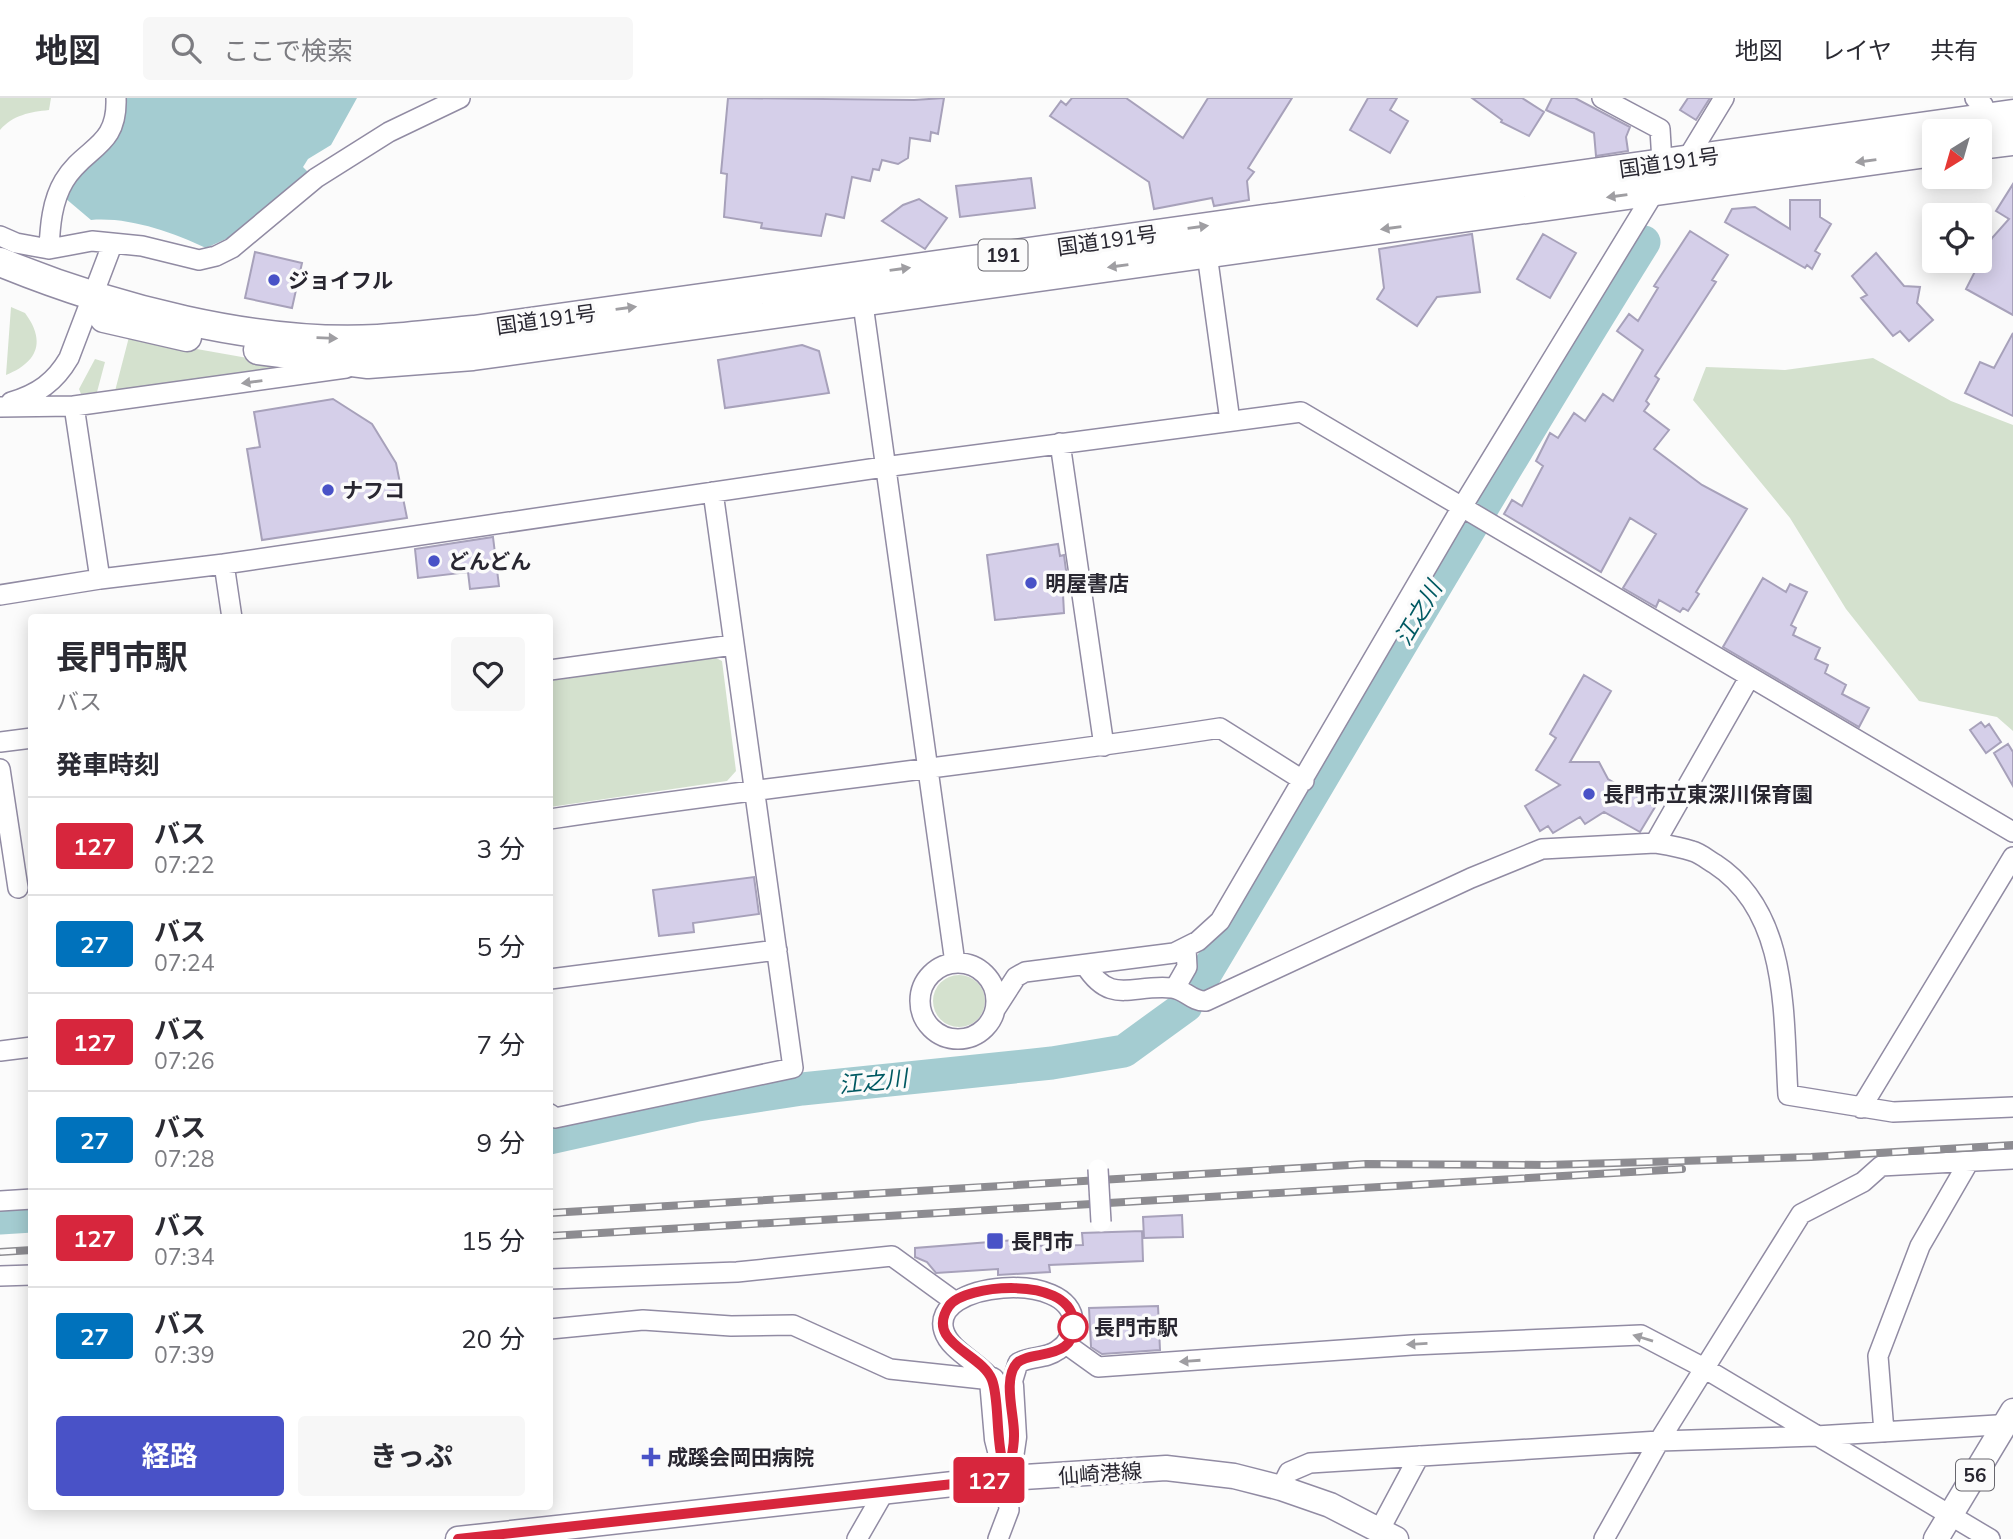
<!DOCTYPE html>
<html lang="ja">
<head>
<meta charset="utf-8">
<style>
  :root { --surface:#fff; --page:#f7f7f7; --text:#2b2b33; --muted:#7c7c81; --line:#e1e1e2; --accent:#4952c7 }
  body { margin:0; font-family:Mulish,"Noto Sans JP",sans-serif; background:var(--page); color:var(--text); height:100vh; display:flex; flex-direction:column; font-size:26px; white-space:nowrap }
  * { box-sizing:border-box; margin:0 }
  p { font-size:23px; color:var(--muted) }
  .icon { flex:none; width:38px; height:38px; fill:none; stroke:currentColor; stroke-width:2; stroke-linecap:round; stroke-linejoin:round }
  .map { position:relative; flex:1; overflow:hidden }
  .drawer { position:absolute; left:28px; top:516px; width:525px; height:896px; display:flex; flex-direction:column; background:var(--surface); border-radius:7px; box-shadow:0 4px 18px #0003 }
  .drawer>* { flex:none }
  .badge { padding:0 14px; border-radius:5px; font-size:24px; line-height:46px }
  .needle { width:46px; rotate:217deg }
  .fabs { position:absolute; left:1922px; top:21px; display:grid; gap:14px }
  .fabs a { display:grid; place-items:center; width:70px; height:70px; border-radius:7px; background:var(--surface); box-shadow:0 4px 18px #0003; font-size:35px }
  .map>.badge { position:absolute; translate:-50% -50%; box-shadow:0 0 0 4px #fff }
  h2 { padding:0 28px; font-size:26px; line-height:63px }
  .round { display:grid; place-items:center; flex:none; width:74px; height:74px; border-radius:7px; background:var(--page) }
  .head { display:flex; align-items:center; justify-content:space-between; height:119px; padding:0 28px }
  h1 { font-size:33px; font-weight:700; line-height:52px }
  .cta { display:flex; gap:14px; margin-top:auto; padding:14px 28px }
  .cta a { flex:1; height:80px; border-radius:7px; background:var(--accent); color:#fff; font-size:28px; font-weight:700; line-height:80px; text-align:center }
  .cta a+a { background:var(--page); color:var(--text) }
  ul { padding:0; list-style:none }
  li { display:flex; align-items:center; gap:21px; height:98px; padding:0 28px; border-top:2px solid var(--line) }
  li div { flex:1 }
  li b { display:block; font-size:26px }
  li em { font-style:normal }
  li .badge { min-width:77px; font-weight:700; text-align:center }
  header { display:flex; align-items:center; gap:42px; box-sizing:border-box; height:98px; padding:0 35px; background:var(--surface); border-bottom:2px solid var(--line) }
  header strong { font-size:33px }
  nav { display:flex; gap:38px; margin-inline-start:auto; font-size:24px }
  .search { width:490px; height:63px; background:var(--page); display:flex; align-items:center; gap:18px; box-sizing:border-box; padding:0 24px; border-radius:7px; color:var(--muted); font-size:26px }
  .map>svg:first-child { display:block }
</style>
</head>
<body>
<header>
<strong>地図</strong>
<div class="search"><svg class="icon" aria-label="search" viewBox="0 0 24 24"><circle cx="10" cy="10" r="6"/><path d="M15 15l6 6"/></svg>ここで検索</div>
<nav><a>地図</a><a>レイヤ</a><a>共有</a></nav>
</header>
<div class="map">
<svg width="2013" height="1441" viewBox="0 0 2013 1441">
  <rect width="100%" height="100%" fill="#fbfbfb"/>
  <path fill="#d4e1ce" d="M 0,0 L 51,0 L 49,12 C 30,14 13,17 0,32 Z
    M 11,209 L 25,215 C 46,243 38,264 6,277 Z
    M 129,239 L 275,265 L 276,273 L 115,293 Z
    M 1873,260 L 1951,303 L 2013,327 L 2013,633 L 1997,619 L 1919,603 L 1846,511 L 1790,420 L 1693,302 L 1706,269 L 1785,272 Z
    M 95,261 L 105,264 L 97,294 L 81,296 L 79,291 Z
    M 712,558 L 722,563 L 736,673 L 727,683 L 550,709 L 550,583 Z
    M933 903a26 26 0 1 1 52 0a26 26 0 1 1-52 0Z"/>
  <path fill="#a4ccd1" d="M 126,0 L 357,0 L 331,47 L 308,61 L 303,69 L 309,75 L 228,140 L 206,150 C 171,134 130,119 91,122 L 65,100 L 71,84 L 124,12 Z"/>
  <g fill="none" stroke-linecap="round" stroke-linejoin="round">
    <path stroke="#a4ccd1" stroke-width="33" d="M 1197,890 C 1346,641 1491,390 1644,144
      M 550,1040 L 698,1007 L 802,991 L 1052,965 L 1124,953 L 1186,908
      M 0,1120 L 32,1118"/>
  </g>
  <path fill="#d5cfe9" stroke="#a7a1ba" stroke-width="2" d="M 728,0 L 914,2 L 944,0 L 938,36 L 931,34 L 930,43 L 910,40 L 908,60 L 898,66 L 882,62 L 879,72 L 873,71 L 870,83 L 852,79 L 844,120 L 826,116 L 821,138 L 761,130 L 762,125 L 724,119 L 727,76 L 721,75 Z
    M 1072,0 L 1126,0 L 1183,40 L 1208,0 L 1292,0 L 1248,70 L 1254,74 L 1247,83 L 1249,102 L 1214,108 L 1212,100 L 1154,111 L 1149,84 L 1050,18 L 1061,3 L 1066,7 Z
    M 1368,0 L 1397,0 L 1390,12 L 1408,23 L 1390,55 L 1350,32 Z
    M 1472,0 L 1522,0 L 1544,14 L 1529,38 L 1501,24 L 1502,22 Z
    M 1552,0 L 1575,0 L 1630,29 L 1626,39 L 1628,53 L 1596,58 L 1594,35 L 1546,12 Z
    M 1688,0 L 1710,0 L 1696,22 L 1680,12 Z
    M 1031,80 L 1035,110 L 960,119 L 956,88 Z
    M 2013,86 L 2013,217 L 1966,191 L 1992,140 L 2009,121 L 1996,113 Z
    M 919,101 L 947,120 L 925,151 L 882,123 L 903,107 Z
    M 1790,102 L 1820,102 L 1820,119 L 1831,126 L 1815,153 L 1820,156 L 1812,171 L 1807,167 L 1805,170 L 1725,124 L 1732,111 L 1755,109 L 1790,131 Z
    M 1690,133 L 1728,157 L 1712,182 L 1716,184 L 1655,278 L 1659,281 L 1646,303 L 1649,306 L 1644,313 L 1669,332 L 1654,351 L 1702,387 L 1747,411 L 1696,494 L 1699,496 L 1688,513 L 1683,510 L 1680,514 L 1659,502 L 1656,509 L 1623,490 L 1656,436 L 1630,420 L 1601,474 L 1504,416 L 1512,402 L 1522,408 L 1543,368 L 1536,363 L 1550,335 L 1558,340 L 1574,315 L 1585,323 L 1603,296 L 1613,303 L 1643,252 L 1617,233 L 1629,216 L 1638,223 L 1658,190 L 1654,188 Z
    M 1472,136 L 1480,194 L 1437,199 L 1417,228 L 1377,201 L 1384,190 L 1379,151 Z
    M 1543,136 L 1576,155 L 1550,200 L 1517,181 Z
    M 255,154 L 302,165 L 292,210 L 245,200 Z
    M 1876,155 L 1904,188 L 1920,189 L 1917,205 L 1933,222 L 1909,243 L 1900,233 L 1893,238 L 1861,200 L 1867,197 L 1852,178 Z
    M 2013,235 L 2013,318 L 1965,295 L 1980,264 L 1994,270 Z
    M 802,247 L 819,253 L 829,295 L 725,310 L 718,262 Z
    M 333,301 L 372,326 L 396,365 L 407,420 L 262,442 L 247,351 L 260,349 L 254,314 Z
    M 493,439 L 499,488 L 470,491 L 468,474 L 418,480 L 415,451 Z
    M 1058,446 L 1060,458 L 1064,457 L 1069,495 L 1063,496 L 1064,515 L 995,522 L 987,457 Z
    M 1763,480 L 1786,494 L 1790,486 L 1807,494 L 1791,527 L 1796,530 L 1793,537 L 1820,550 L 1815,561 L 1828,567 L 1825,575 L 1846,587 L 1842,596 L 1869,610 L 1859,629 L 1723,549 Z
    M 1584,577 L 1611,593 L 1570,664 L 1599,664 L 1608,681 L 1655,709 L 1640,734 L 1604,714 L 1585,726 L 1580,719 L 1553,735 L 1548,728 L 1540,733 L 1525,708 L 1560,687 L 1536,672 L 1556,640 L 1550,636 Z
    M 1981,624 L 1985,629 L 1989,626 L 2001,644 L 1986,655 L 1970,632 Z
    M 2008,646 L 2013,654 L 2013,688 L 1994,655 Z
    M 754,779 L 759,816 L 693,825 L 694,834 L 659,838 L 653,792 Z
    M 1182,1117 L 1183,1139 L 1144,1140 L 1143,1119 Z
    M 1142,1133 L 1143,1163 L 1049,1167 L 1050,1174 L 998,1177 L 998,1171 L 936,1175 L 927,1164 L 915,1159 L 915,1150 L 1029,1141 L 1030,1148 L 1083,1147 L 1082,1135 Z
    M 1158,1208 L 1160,1252 L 1102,1256 L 1091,1249 L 1089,1210 Z"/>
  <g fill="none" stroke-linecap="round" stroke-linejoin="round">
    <defs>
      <path id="minor" d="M 1975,0 L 1983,7 L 1990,29
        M 1687,61 L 1724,0
        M 0,138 L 16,145 L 49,151 L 92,143 L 142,148 L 199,162 L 216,158 L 232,150 L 316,80 L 389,34 L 460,0
        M 49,151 C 50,128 52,103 64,83 C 85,48 118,50 116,0
        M 1207,156 L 1230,323
        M 861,192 L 955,865
        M 11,304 C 38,296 55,284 69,260 L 112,147
        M 74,308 L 100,481 L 224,466 L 884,369 L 1301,314 L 2013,734
        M 0,309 L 74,308 L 346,270
        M 1060,345 L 1104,648
        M 224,466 L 232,520
        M 0,497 L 100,481
        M 550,572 L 733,547
        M 1749,580 L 1655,745 C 1667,747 1680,749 1692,753 C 1700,755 1708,762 1715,766 C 1790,815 1783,918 1788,997 L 1893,1014 L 2013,1009
        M 0,644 L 32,640
        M 0,671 L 18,790
        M 550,721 C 773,687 997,665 1220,630 L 1304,683
        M920 903a38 38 0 1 1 76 0a38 38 0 1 1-76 0Z
        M 1085,867 C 1111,908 1131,886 1172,890 C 1185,891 1192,904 1206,903 L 1471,780 L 1542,751 L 1655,745
        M 550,881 L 777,852
        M 1175,890 L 1187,869 L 1186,850
        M 996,910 L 1016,879 L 1025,874 L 1174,855 L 1198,843 L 1220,823 L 1462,409 L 1655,93 L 1662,64 L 1660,31 L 1602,0
        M 0,953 L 32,949
        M 1861,1010 L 2013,759
        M 550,1016 L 555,1020 L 793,970 L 713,394
        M 0,1103 L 32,1101
        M 0,1178 L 32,1177
        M 550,1181 L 737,1174 L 892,1158 L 954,1203
        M 550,1231 L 643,1222 L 731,1228 L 793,1227 L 890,1271 L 992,1282
        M 1066,1246 L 1098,1269 L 1412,1247 L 1641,1237 L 1704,1270 L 1990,1441
        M 992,1282 C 980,1265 950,1253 944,1233 C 928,1183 1074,1171 1073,1225 C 1072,1236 1068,1246 1058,1252 C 1046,1261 1030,1258 1018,1265 L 1011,1288
        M 1884,1334 L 1878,1258 L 1920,1148 L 1968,1065
        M 1281,1390 L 1289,1374 L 1310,1365 L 1659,1343 L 1816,1338 L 2013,1326
        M 1380,1431 L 1419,1358
        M 857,1441 L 884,1394
        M 998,1441 L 1009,1412 L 1007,1380
        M 1604,1441 L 1659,1343 L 1801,1116 L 1863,1084 L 1881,1068 L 2013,1061"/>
      <path id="major" d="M 992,1282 L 997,1341 L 1007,1380
        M 1009,1373 L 1014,1339 L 1011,1288
        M 458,1441 L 1007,1380 L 1166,1370 L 1234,1378 L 1281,1390 L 1330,1407 L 1396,1441
        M 1936,1441 L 2013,1313"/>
      <path id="highway" d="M 1979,47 L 2013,43
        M 0,164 C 112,210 256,248 378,241 C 410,239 442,235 474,232 L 2013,16
        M 104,220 L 187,239
        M 258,252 L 368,266 L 473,258 L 1934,54"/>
    </defs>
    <use href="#minor" stroke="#918ba3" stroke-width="22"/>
    <use href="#major" stroke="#918ba3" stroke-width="27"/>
    <use href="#highway" stroke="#918ba3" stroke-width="31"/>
    <use href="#minor" stroke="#fff" stroke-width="19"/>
    <use href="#major" stroke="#fff" stroke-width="24"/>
    <use href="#highway" stroke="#fff" stroke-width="28"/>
    <defs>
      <path id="rail" d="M 550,1115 L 1366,1066 L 1547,1067 L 1811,1059 L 2013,1047
        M 550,1138 L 1682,1071
        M 0,1154 L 32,1152"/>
    </defs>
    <use href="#rail" stroke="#8d8c91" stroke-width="8"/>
    <use href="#rail" stroke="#fbfbfb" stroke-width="5" stroke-dasharray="16" stroke-linecap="butt"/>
    <defs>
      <path id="minor-bridge" d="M 1098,1071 L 1101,1124"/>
    </defs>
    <use href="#minor-bridge" stroke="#918ba3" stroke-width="22" stroke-linecap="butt"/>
    <use href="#minor-bridge" stroke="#fff" stroke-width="19"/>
  </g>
  <defs><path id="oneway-solid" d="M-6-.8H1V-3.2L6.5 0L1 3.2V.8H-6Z" transform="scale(1.75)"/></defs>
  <g fill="#9f9ea2">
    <use href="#oneway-solid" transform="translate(1866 63) rotate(172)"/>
    <use href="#oneway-solid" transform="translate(1617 98) rotate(172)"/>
    <use href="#oneway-solid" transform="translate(1198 129) rotate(-8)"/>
    <use href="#oneway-solid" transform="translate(1391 130) rotate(172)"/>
    <use href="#oneway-solid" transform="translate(1118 168) rotate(172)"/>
    <use href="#oneway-solid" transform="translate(900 171) rotate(-8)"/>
    <use href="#oneway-solid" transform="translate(626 210) rotate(-8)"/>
    <use href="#oneway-solid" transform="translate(327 240) rotate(2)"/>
    <use href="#oneway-solid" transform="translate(252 284) rotate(172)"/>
    <use href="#oneway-solid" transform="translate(1643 1240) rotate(-163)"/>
    <use href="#oneway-solid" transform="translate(1417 1246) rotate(177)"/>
    <use href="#oneway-solid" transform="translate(1190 1263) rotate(176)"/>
  </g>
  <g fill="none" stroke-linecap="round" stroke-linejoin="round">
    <defs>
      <path id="line" d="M 458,1441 L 1007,1380 C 1010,1367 1014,1352 1014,1338 C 1015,1319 1002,1281 1017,1265 C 1031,1251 1079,1265 1073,1221 C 1067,1178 965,1186 949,1208 C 924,1245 982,1255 992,1282 C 999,1300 996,1337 1002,1361"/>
    </defs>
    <use href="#line" stroke="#fff" stroke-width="16"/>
    <use href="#line" stroke="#d7263d" stroke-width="10"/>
  </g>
  <g fill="#4952c7" stroke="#fbfbfb" stroke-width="2.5">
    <circle cx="274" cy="182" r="7"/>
    <circle cx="328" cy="392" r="7"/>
    <circle cx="434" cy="463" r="7"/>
    <circle cx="1031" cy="485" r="7"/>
    <circle cx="1589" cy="696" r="7"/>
    <rect x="986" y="1134" width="18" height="18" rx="3.5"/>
    <path d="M647.5 1348.5h7v7h7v7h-7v7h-7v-7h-7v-7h7z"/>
  </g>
  <circle fill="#fff" stroke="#d7263d" stroke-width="3.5" cx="1073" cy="1229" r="14"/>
  <g text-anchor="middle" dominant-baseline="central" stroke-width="7" stroke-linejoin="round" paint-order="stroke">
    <g fill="#fbfbfb" stroke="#68676e" stroke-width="2">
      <rect x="978.5" y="141.5" width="49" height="31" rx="5"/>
      <rect x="1956" y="1361.5" width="38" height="31" rx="5"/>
    </g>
    <g font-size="19" font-weight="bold" fill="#292731">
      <text x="1003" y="157">191</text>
      <text x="1975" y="1377">56</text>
    </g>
    <g font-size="21" fill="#292731" stroke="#fbfbfb">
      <text transform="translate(1669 64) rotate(-8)">国道191号</text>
      <text transform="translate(1107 142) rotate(-8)">国道191号</text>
      <text transform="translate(546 221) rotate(-8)">国道191号</text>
      <text transform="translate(1100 1375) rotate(-4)">仙崎港線</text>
    </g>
    <g font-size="21" font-weight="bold" fill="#292731" stroke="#fbfbfb" text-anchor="start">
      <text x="288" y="182">ジョイフル</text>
      <text x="342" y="392">ナフコ</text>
      <text x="448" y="463">どんどん</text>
      <text x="1045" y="485">明屋書店</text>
      <text x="1603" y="696">長門市立東深川保育園</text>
      <text x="1011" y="1143">長門市</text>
      <text x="667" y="1359">成蹊会岡田病院</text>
    </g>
    <g font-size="21" font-weight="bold" fill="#292731" stroke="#fbfbfb" text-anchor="start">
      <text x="1094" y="1229">長門市駅</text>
    </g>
    <g font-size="23" font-style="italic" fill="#005962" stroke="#fbfbfb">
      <text transform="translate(1418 515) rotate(-60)">江之川</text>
      <text transform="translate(873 983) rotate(-6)">江之川</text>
    </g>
  </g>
</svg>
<div class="fabs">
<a><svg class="needle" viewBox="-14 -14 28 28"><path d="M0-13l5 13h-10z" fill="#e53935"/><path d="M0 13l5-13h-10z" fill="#7c7c81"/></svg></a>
<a><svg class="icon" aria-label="locate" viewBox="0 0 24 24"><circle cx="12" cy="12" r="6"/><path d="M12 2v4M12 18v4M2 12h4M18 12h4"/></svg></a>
</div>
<b class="badge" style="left:989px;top:1382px;background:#d7263d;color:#fff">127</b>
<section class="drawer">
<div class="head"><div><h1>長門市駅</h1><p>バス</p></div><a class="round"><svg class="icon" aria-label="heart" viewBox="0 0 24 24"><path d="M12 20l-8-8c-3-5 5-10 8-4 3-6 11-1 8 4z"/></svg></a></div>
<h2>発車時刻</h2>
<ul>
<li><span class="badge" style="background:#d7263d;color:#fff">127</span><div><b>バス</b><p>07:22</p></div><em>3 分</em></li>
<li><span class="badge" style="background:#0072bc;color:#fff">27</span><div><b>バス</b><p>07:24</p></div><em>5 分</em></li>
<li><span class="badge" style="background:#d7263d;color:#fff">127</span><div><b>バス</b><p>07:26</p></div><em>7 分</em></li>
<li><span class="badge" style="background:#0072bc;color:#fff">27</span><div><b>バス</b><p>07:28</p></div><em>9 分</em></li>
<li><span class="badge" style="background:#d7263d;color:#fff">127</span><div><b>バス</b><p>07:34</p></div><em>15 分</em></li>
<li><span class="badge" style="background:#0072bc;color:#fff">27</span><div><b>バス</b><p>07:39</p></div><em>20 分</em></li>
</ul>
<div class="cta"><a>経路</a><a>きっぷ</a></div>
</section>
</div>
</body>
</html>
